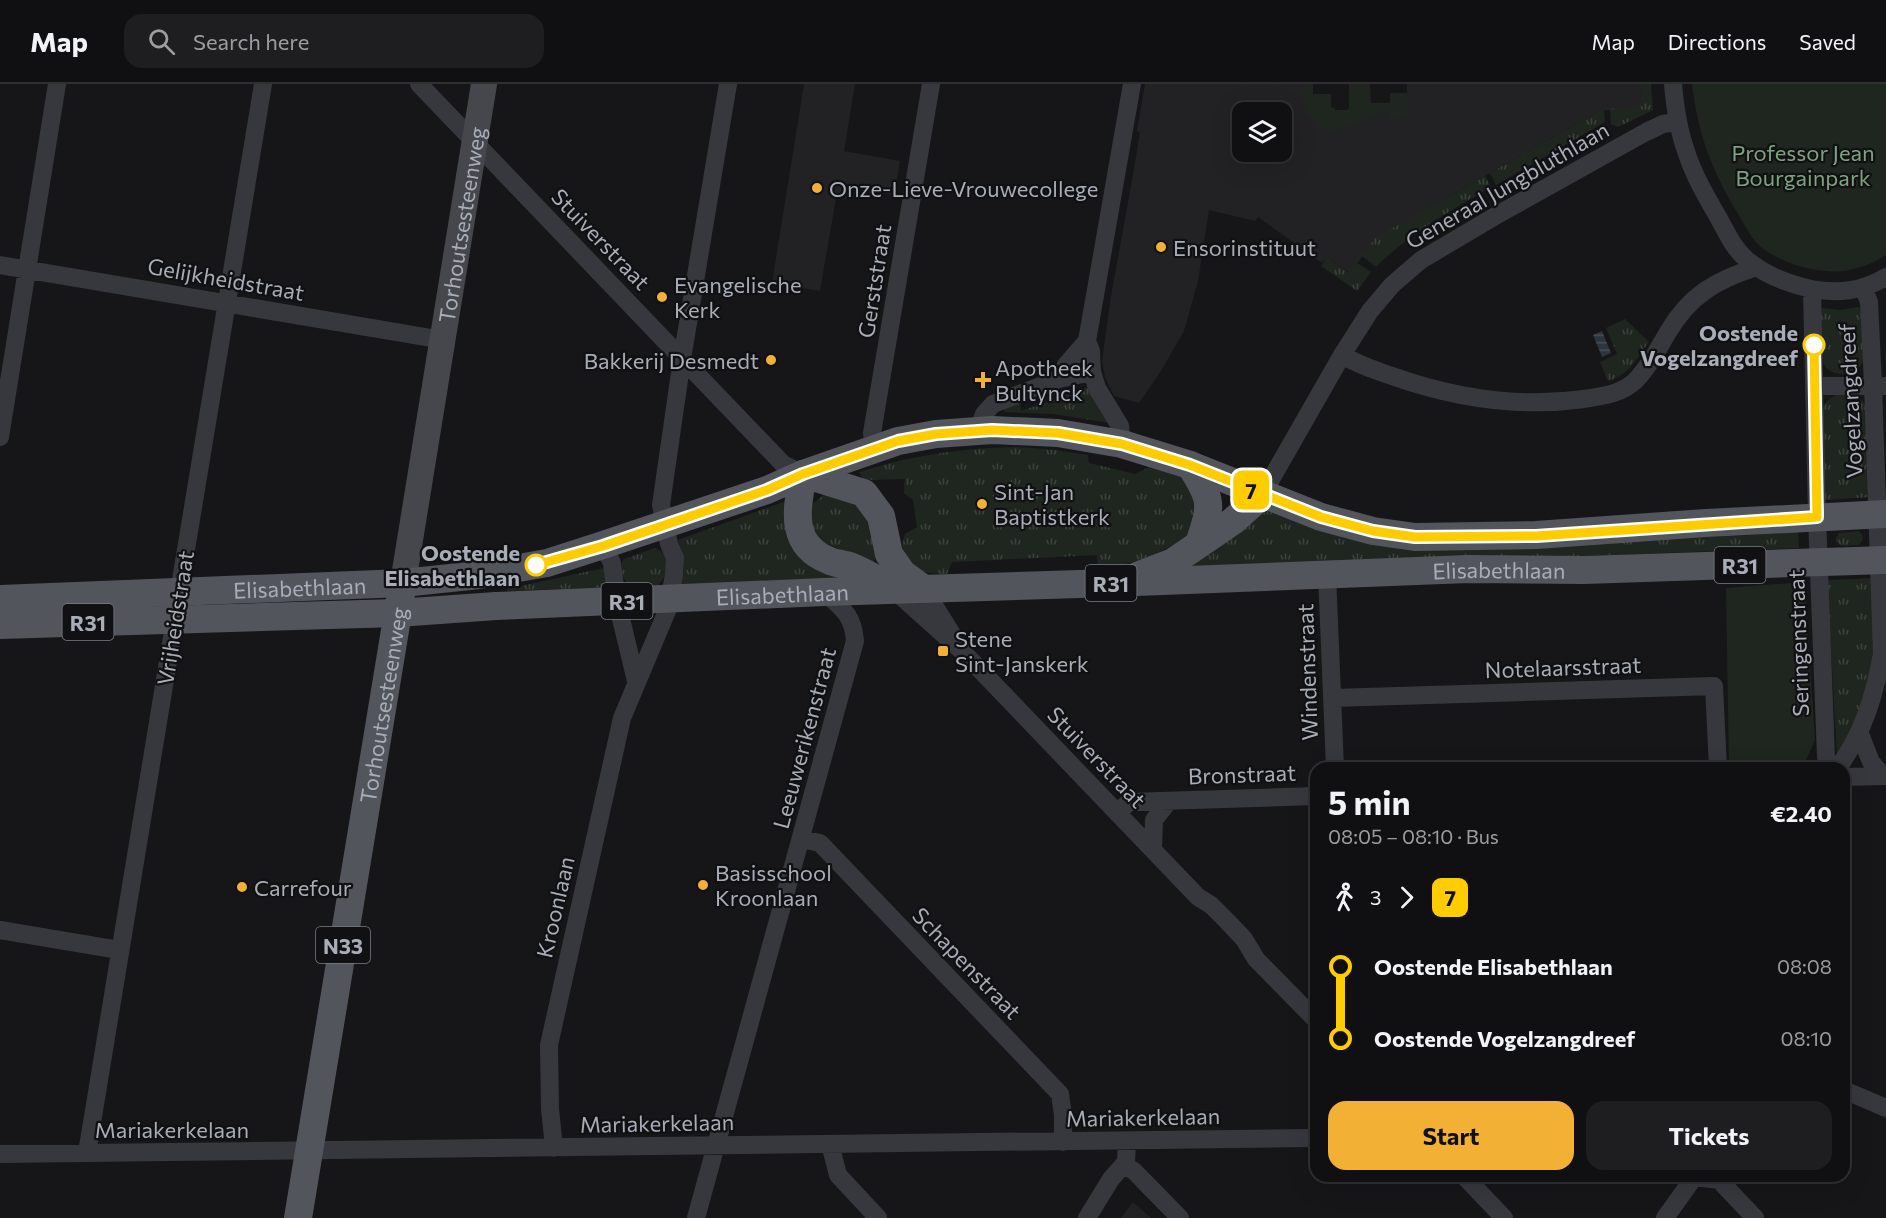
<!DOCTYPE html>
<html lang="en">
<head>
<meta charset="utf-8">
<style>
  :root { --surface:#101012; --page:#1e1e20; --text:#f1f3f6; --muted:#9c9d9f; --line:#303032; --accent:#f2b134 }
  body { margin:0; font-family:Commissioner,sans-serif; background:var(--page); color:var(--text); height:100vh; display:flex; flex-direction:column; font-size:22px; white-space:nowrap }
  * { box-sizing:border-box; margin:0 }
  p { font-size:20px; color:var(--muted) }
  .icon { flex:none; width:33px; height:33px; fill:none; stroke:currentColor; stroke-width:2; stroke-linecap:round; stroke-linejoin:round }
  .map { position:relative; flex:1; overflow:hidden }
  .panel { position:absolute; left:1310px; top:678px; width:540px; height:420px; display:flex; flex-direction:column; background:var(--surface); border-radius:18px; box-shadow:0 6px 24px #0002,0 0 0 2px var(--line) }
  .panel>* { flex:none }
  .badge { padding:0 12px; border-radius:9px; font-size:21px; line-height:39px }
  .buttons { position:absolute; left:1232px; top:18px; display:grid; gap:12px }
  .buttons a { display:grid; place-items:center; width:60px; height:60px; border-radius:12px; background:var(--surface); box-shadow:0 6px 24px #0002,0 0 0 2px var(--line); font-size:30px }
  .map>.badge { position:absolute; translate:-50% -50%; box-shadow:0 0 0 3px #fff }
  .legs { display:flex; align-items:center; gap:9px; height:66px; padding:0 18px; font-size:20px }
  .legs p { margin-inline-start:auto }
  .overview { display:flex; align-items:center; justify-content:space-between; height:102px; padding:0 18px }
  h1 { font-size:33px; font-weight:700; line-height:45px }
  .cta { display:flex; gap:12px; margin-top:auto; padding:12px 18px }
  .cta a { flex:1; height:69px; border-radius:18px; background:var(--accent); color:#111; font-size:24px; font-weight:700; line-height:69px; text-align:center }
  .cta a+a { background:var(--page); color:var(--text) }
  ul { padding:0 18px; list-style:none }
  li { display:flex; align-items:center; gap:21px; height:72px; font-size:22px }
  li i { display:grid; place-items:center; width:9px; height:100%; margin:0 8px; background:currentColor }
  li i::after { content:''; width:15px; height:15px; margin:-8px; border:4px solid; border-radius:50%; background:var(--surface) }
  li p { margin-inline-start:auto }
  li:first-child i { background:linear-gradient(#0000 50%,currentColor 0) }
  li:last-child i { background:linear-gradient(currentColor 50%,#0000 0) }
  header { display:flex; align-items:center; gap:36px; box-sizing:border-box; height:84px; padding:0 30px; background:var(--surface); border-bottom:2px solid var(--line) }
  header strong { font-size:28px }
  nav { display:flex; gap:33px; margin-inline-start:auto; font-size:21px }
  .search { width:420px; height:54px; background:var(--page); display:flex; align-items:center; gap:15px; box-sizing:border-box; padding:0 21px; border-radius:18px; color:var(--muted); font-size:22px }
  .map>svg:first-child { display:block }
</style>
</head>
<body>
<header>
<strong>Map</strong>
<div class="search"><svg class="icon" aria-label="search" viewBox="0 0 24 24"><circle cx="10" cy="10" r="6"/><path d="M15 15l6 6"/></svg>Search here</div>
<nav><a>Map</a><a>Directions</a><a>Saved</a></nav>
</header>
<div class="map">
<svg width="1886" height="1134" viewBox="0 0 1886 1134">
  <defs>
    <pattern id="grass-tufts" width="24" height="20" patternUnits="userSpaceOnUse" patternTransform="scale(1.5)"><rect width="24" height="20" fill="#1e261f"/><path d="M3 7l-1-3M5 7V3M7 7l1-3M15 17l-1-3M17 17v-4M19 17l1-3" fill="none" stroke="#3c433d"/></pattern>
    <pattern id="water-rules" width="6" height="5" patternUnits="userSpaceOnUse" patternTransform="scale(1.5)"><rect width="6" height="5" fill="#2c353c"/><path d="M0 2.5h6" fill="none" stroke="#485056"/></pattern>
  </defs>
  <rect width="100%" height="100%" fill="#161618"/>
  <path fill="#222225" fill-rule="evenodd" d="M 804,0 L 855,0 L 844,67 L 900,77 L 894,111 L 848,103 L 846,115 L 836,114 L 820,207 L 772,199 Z
    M 1145,0 L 1303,0 L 1303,28 L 1390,27 L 1390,36 L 1407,31 L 1407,0 L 1641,0 L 1643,23 L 1599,27 L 1376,154 L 1350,189 L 1327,173 L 1322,179 L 1258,133 L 1255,137 L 1209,126 L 1198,197 L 1184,247 L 1161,287 L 1139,319 L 1114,312 L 1105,293 L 1102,277 L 1111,212 L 1134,85 L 1140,48 L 1137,47 ZM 1242,28 L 1281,28 L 1281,68 L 1242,68 Z
    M 1133,1118 L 1151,1134 L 1121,1134 Z"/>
  <path fill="url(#grass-tufts)" d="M 1641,0 L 1651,0 L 1653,26 L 1618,43 L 1611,40 L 1610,25 L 1642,22 Z
    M 1604,26 L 1605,38 L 1496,101 L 1490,89 L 1599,27 Z
    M 1485,92 L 1491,103 C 1451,127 1409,149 1376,183 L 1362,172 L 1375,154 Z
    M 1327,173 L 1349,189 L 1357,179 L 1371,188 L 1357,207 L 1321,182 Z
    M 1859,223 L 1862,229 C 1863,243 1867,263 1863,276 C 1858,294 1832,295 1823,279 C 1818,270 1818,233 1822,224 L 1840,226 Z
    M 1625,235 L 1649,258 C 1638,273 1628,292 1608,297 L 1600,278 L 1617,270 L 1606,244 Z
    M 1089,303 L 1110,339 L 1053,330 L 1004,328 L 1005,323 L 1020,316 L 1021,327 Z
    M 1837,310 L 1856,310 L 1866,321 L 1871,413 L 1825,416 L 1822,326 L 1827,317 Z
    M 1019,363 L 1055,366 L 1088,371 L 1089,379 L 1135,390 L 1149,383 L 1180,391 L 1197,404 L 1192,449 C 1163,470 1132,479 1098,488 L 1097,471 L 952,478 L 947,490 C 920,490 914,487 902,462 L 905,450 L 917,443 L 913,416 L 904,409 L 905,395 L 869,396 L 863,395 L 859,388 C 915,371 960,364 1019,363 Z
    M 837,408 L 869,431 L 877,473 L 873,478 L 866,480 L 811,451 L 811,421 L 825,410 Z
    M 786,417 L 850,493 L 684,505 L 680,500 C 687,484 683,471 678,456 Z
    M 1259,424 L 1470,462 L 1756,451 L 1798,442 L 1799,464 L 1189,486 L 1188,481 Z
    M 1858,447 L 1862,450 L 1863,455 L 1859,461 L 1842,462 L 1836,458 L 1836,454 L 1839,449 Z
    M 655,464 C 672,470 669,492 657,502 C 637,503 619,505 622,478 L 624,475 Z
    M 604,484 L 610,503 L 507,507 L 507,505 Z
    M 1874,494 L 1874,579 L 1853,646 L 1837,671 L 1827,496 Z"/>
  <path fill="#1e261f" d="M 1303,0 L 1313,0 L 1313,10 L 1331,10 L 1331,23 L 1335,24 L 1335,26 L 1347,26 L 1349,24 L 1349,0 L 1370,0 L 1371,19 L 1390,19 L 1390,9 L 1407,9 L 1407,31 L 1390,37 L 1389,27 L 1331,49 L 1303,28 Z
    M 1692,0 L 1886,0 L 1886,171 C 1862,186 1840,191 1811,185 C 1794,182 1775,174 1761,163 C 1752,155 1746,144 1740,133 C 1713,90 1698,51 1692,0 Z
    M 1791,499 L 1805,506 L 1815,656 L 1807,674 L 1799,682 L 1732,684 L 1729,683 L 1726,504 Z"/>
  <path fill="url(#water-rules)" d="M 1602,247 L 1611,269 L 1602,273 L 1593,251 Z"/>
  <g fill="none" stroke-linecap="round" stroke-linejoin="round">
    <path stroke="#37383d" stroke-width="18" d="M 419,0 L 783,380 L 803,390
      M 1673,0 C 1675,23 1678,45 1686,67 C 1693,90 1706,112 1718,133 C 1726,147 1733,164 1746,175 C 1763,190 1789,200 1811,205 C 1839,210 1862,207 1886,193
      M 0,181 L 443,256
      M 1812,205 L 1817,433 L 1826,673 L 1829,684
      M 1342,271 C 1358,281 1375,286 1392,292 C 1454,314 1519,324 1584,315 C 1603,312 1621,310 1635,297 C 1649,283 1658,265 1668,248 C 1690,211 1716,196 1757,183
      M 1059,295 L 1066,281 L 1087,257
      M 1815,302 L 1886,302
      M 978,347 L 984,330 L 993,320 L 1059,295 L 1092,288
      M 0,353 L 57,0
      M 1122,360 L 1120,342 L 1097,304 L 1092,288 L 1091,267 L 1087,257 L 1132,0
      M 874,366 L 872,349 L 931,0
      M 1262,411 L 1342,271 L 1370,227 L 1392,201 L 1421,176 L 1497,131 L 1646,48 L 1663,40 L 1678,38
      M 603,461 L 612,479 L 617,518 L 636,597
      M 1327,490 L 1335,684
      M 924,505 L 955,555
      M 894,506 L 962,567 L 1198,813 L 1211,821 L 1227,837 L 1244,855 L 1256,875 L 1316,936
      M 179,508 L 263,0
      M 1333,614 L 1714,602 L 1718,684
      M 1860,650 L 1871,678 L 1883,692
      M 1838,684 C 1864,647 1874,613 1882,570 L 1873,300 L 1869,218 L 1863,203
      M 1844,693 L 1886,692
      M 1117,729 L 1129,718 L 1316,712
      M 801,755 L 820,759 L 1060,1010 L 1063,1031 L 1063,1058
      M 1153,766 L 1154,736 L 1169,717
      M 0,846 L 119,866
      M 1844,1006 L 1886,1024
      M 830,1060 L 838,1091 L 878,1134
      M 554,1064 L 550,1025 L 549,961 L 622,634 L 667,527 L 674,491 L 675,474 L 669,460 L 661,421 L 682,275 L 728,0
      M 87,1069 L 175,535
      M 0,1070 L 1316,1054
      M 1124,1081 L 1134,1087 L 1180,1134
      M 1464,1092 L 1504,1134
      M 1695,1093 L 1719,1096 L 1755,1134
      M 696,1134 L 855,557 C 853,531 843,525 824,508
      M 1087,1134 L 1111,1095 L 1126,1078 L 1127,1058
      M 1665,1134 L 1695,1092"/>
    <path stroke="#45474d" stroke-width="26" id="s1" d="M 403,499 L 484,0"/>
    <g stroke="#53555c" stroke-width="28">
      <path d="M 1190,381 C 1213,416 1212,421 1199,460"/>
      <path d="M 803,390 L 864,409 L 881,432 L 889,470 L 902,489 L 924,505"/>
      <path d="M 803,390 C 797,425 788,461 830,477 C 837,480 845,480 852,483 C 867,489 880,497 893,505"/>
      <path d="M 1139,491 L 1173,478 L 1233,437 L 1262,411"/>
      <path id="s2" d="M 0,515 L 403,499 L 479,491 L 547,479 L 603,461 L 767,406 L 803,390 L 898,357 L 936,350 L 992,346 L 1058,349 L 1122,360 L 1190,381 L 1321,433 L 1373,447 L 1415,453 L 1536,451 L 1706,439 L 1886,430"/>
      <path id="s3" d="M 0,541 L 397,529 L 496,522 L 824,508 L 1111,499 L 1468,485 L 1584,486 L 1886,476"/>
      <path id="s4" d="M 298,1134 L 401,510"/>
    </g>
  </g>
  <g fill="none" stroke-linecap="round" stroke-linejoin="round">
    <defs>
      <path id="line-1" d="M 536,481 L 603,462 L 665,441 L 767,406 L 803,390 L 898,357 L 936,350 L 992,346 L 1058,349 L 1122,360 L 1190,381 L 1321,433 L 1373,447 L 1415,453 L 1536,452 L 1817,433 L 1814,261"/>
    </defs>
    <use href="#line-1" stroke="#fff" stroke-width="14"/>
    <use href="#line-1" stroke="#fc0" stroke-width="9"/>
  </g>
  <g fill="#f2b134" stroke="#111113" stroke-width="2">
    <circle cx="817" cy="104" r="6"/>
    <circle cx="1161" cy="163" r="6"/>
    <circle cx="662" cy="213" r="6"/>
    <circle cx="771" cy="276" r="6"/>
    <path d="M980 287h6v6h6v6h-6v6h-6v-6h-6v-6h6z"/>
    <circle cx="982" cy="420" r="6"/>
    <rect x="937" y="561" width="12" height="12" rx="3"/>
    <circle cx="703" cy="801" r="6"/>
    <circle cx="242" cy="803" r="6"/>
  </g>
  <g fill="#fff" stroke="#fc0" stroke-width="3">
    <circle cx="1814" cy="261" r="10"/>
    <circle cx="536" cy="481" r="10"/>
  </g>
  <g text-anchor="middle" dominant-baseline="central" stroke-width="4.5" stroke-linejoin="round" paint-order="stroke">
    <g fill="#111113" stroke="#7b7e86" stroke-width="1.5">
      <rect x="1714.5" y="463" width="51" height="36" rx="4.5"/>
      <rect x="1085.5" y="481" width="51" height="36" rx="4.5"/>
      <rect x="601.5" y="499" width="51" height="36" rx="4.5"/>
      <rect x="62.5" y="520" width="51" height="36" rx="4.5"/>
      <rect x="316" y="843" width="54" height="36" rx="4.5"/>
    </g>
    <g font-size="21" font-weight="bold" fill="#a8adb8">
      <text x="1740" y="481">R31</text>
      <text x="1111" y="499">R31</text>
      <text x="627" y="517">R31</text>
      <text x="88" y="538">R31</text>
      <text x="343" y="861">N33</text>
    </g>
    <g font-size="22" fill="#7fa381" stroke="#111113">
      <text x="1803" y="68">Professor Jean<tspan x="1803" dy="25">Bourgainpark</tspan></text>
    </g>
    <g font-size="22" fill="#a8adb8" stroke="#111113">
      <text transform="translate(1507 101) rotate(-30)">Generaal Jungbluthlaan</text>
      <text stroke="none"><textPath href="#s1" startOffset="363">Torhoutsesteenweg</textPath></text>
      <text transform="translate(601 155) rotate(46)">Stuiverstraat</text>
      <text transform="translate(226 195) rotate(10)">Gelijkheidstraat</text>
      <text transform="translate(874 197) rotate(-81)">Gerststraat</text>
      <text transform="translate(1850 317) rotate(-93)">Vogelzangdreef</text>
      <text stroke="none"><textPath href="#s3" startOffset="1500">Elisabethlaan</textPath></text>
      <text stroke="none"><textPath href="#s2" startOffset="300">Elisabethlaan</textPath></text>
      <text stroke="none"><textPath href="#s3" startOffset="783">Elisabethlaan</textPath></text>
      <text transform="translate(175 534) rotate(-81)">Vrijheidstraat</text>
      <text transform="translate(1798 559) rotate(-92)">Seringenstraat</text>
      <text transform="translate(1563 583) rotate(-2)">Notelaarsstraat</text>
      <text transform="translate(1307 588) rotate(-92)">Windenstraat</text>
      <text stroke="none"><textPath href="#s4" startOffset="520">Torhoutsesteenweg</textPath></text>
      <text transform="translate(804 654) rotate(-75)">Leeuwerikenstraat</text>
      <text transform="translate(1097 673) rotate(46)">Stuiverstraat</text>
      <text transform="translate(1242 690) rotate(-2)">Bronstraat</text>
      <text transform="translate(555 823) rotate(-77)">Kroonlaan</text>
      <text transform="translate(967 879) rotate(46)">Schapenstraat</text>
      <text transform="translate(1143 1033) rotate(-1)">Mariakerkelaan</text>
      <text transform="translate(657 1039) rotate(-1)">Mariakerkelaan</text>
      <text x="172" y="1045">Mariakerkelaan</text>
    </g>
    <g font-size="22" fill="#a8adb8" stroke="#111113" text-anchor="start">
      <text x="829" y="104">Onze-Lieve-Vrouwecollege</text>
      <text x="1173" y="163">Ensorinstituut</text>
      <text x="674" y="200">Evangelische<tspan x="674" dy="25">Kerk</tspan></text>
      <text x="759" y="276" text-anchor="end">Bakkerij Desmedt</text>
      <text x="995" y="283">Apotheek<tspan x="995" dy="25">Bultynck</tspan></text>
      <text x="994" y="407">Sint-Jan<tspan x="994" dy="25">Baptistkerk</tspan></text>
      <text x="955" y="554">Stene<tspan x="955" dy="25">Sint-Janskerk</tspan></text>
      <text x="715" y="788">Basisschool<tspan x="715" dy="25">Kroonlaan</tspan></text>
      <text x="254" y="803">Carrefour</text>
    </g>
    <g font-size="22" font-weight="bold" fill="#a8adb8" stroke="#111113" text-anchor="end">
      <text x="1798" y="248">Oostende<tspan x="1798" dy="25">Vogelzangdreef</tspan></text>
      <text x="520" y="468">Oostende<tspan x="520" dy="25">Elisabethlaan</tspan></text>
    </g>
  </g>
</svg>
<div class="buttons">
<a><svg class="icon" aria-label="layers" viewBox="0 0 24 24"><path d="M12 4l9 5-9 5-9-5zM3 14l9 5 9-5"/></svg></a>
</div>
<b class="badge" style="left:1251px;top:406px;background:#fc0;color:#111">7</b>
<section class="panel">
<div class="overview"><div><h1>5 min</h1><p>08:05 – 08:10 · Bus</p></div><b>€2.40</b></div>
<div class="legs"><svg class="icon" aria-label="walk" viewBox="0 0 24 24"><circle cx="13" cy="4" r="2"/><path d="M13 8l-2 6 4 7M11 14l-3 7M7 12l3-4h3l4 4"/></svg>3<svg class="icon" aria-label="forward" viewBox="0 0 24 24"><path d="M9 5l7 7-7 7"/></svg><b class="badge" style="background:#fc0;color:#111">7</b></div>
<ul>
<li><i style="color:#fc0"></i><b>Oostende Elisabethlaan</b><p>08:08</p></li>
<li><i style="color:#fc0"></i><b>Oostende Vogelzangdreef</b><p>08:10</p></li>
</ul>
<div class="cta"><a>Start</a><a>Tickets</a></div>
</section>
</div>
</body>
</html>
